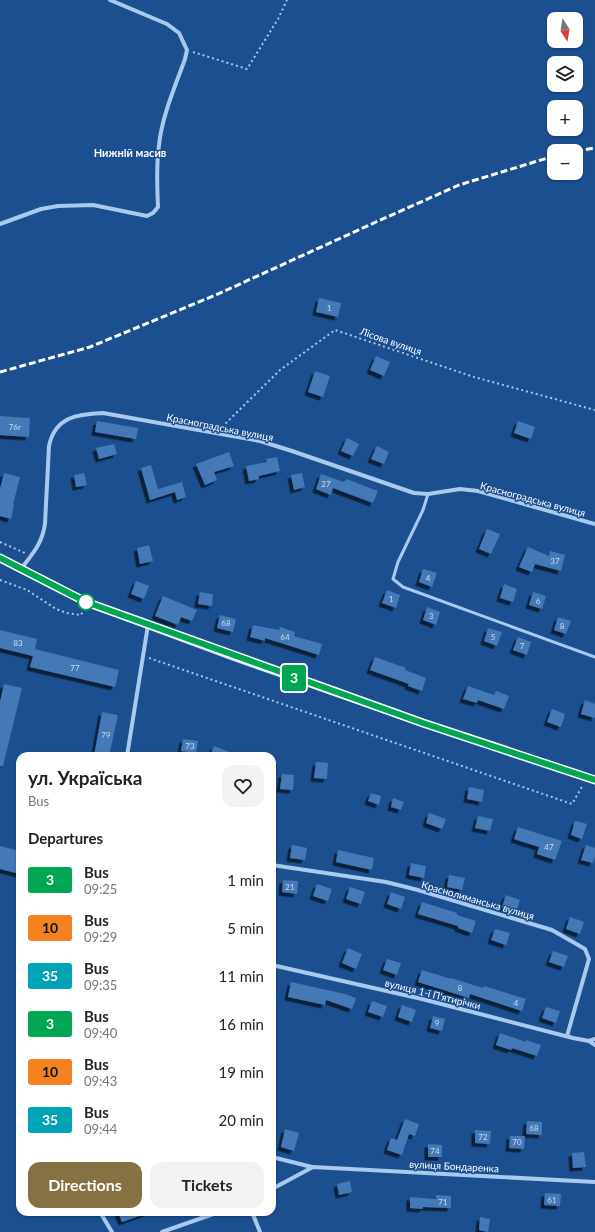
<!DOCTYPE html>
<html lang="en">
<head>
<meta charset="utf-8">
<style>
  :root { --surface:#fff; --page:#f2f2f2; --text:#222; --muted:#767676; --accent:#857141 }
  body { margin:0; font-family:Lato,sans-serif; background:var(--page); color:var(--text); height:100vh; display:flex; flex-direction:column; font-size:15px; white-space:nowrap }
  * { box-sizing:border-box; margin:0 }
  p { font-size:13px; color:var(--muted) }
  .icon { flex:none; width:22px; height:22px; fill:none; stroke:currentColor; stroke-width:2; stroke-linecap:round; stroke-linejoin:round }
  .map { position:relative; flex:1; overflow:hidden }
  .sheet { position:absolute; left:16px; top:752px; width:260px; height:464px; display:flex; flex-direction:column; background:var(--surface); border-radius:12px; box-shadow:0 1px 3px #0004 }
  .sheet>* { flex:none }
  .badge { padding:0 8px; border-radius:3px; font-size:14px; line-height:26px }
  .needle { width:26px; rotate:168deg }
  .fabs { position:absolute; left:547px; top:12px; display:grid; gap:8px }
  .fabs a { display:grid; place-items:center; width:36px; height:36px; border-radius:8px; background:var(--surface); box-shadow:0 1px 3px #0004; font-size:20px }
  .map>.badge { position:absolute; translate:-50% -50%; box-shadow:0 0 0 2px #fff }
  h2 { padding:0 12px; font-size:15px; line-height:36px }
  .round { display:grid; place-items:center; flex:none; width:42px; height:42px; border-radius:12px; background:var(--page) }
  .headline { display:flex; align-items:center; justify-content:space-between; height:68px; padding:0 12px }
  h1 { font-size:19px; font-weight:700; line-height:30px }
  .primary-button { display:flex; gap:8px; margin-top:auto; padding:8px 12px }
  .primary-button a { flex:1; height:46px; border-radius:12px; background:var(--accent); color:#fff; font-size:16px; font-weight:700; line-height:46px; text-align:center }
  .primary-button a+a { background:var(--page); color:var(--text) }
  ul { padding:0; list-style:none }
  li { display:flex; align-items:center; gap:12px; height:48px; padding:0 12px }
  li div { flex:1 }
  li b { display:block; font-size:15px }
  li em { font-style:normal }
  li .badge { min-width:44px; font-weight:700; text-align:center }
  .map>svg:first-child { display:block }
</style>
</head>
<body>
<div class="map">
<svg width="595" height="1232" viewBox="0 0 595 1232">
  <defs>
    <filter id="shadow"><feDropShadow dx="-3.5" dy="3.5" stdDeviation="0" flood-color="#0009"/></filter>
  </defs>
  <rect width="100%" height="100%" fill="#1b4f8f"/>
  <path fill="#4478b7" filter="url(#shadow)" d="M 319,298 L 341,303 L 338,317 L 316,312 Z
    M 376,356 L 390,362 L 384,376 L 370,370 Z
    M 315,371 L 330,376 L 323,397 L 308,392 Z
    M 0,416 L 30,418 L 29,437 L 0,435 Z
    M 97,421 L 138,428 L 136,439 L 95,432 Z
    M 518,421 L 535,427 L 531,439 L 514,433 Z
    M 347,438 L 359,444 L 353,456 L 341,451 Z
    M 114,444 L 117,454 L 99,459 L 96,448 Z
    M 377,446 L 389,452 L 384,464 L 371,459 Z
    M 229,452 L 234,466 L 214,472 L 217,480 L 205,485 L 196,464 Z
    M 277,457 L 280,471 L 259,476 L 259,479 L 249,481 L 246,466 L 267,462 L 266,459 Z
    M 151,465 L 158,489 L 182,482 L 186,497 L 177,500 L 175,492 L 150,500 L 141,468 Z
    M 4,473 L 20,477 L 13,505 L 14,505 L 11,519 L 0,516 L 0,489 Z
    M 84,473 L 87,485 L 76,487 L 74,475 Z
    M 302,473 L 305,487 L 294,490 L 291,475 Z
    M 321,474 L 344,482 L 346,479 L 378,491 L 373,503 L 333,488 L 331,495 L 316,489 Z
    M 487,529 L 500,534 L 491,554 L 479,549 Z
    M 149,545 L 153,561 L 140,564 L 137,548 Z
    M 528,547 L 549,556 L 550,551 L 565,555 L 561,571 L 535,564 L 532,572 L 519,567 Z
    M 423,569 L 437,573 L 432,587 L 419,582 Z
    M 136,581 L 149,586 L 144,599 L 131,594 Z
    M 504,584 L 517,589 L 513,602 L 500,598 Z
    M 387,590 L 400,595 L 396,608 L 382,603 Z
    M 200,592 L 213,594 L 212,606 L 198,604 Z
    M 533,592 L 546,596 L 542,609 L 529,605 Z
    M 163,596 L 197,610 L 192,621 L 181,617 L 178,625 L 155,616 Z
    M 427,607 L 440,612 L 436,625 L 423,620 Z
    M 220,615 L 236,619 L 233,632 L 217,628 Z
    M 558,617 L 571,621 L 566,634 L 554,630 Z
    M 253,625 L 279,630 L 280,627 L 295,632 L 294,636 L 322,644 L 319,655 L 265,638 L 265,641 L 250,637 Z
    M 488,628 L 502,632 L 497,646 L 484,641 Z
    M 0,630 L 37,639 L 35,649 L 119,670 L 115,687 L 30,667 L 33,656 L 0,648 Z
    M 518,637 L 531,642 L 527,655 L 513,650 Z
    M 375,657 L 406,668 L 405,670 L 426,678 L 422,691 L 408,686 L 409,684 L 370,670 Z
    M 4,684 L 22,688 L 3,766 L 0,766 L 0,702 Z
    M 468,686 L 494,695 L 496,691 L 509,696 L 504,709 L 478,700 L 477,703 L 463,699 Z
    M 585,700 L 595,704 L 595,718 L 581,714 Z
    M 552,709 L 565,714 L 561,727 L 547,722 Z
    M 102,712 L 118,715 L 109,756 L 94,756 Z
    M 183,739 L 198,741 L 196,753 L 181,751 Z
    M 214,746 L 237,755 L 237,756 L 210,756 Z
    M 316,762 L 328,763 L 327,779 L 314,778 Z
    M 282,774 L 294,775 L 293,790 L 280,789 Z
    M 469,787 L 484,790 L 482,802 L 467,799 Z
    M 371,793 L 381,796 L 379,805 L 368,801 Z
    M 393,798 L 404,802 L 401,810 L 391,807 Z
    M 429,813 L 446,819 L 442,829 L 426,823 Z
    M 478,816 L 493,819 L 490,831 L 475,828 Z
    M 575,821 L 587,824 L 582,839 L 571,835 Z
    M 518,827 L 562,841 L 555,860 L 537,854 L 539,847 L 514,839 Z
    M 292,845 L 307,848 L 305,860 L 290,858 Z
    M 586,845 L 595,848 L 595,857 L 593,863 L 581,860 Z
    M 0,846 L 20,851 L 20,874 L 0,869 Z
    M 338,850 L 374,858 L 372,870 L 336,862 Z
    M 411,863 L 426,866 L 424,878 L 409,875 Z
    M 449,875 L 465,878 L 462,890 L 447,887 Z
    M 283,880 L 298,881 L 297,894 L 282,892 Z
    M 317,884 L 332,889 L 328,901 L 313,896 Z
    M 350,887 L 365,892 L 361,904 L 346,899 Z
    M 391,892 L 405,897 L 401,909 L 387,904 Z
    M 506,895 L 520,900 L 516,912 L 502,907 Z
    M 422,902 L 457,913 L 457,915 L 476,921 L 472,933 L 458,928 L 458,926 L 418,914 Z
    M 570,917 L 584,922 L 580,934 L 566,929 Z
    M 495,929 L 510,933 L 506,945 L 491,940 Z
    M 348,948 L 362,954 L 356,969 L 342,963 Z
    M 553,951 L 568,956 L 564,967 L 549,962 Z
    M 387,959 L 401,963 L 397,975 L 383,970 Z
    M 422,970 L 451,979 L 451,978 L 483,988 L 484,986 L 526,999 L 522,1011 L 470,994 L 469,998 L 418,982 Z
    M 291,982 L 345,994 L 356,998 L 352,1009 L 326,1000 L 325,1005 L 288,997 Z
    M 372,1001 L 387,1006 L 383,1017 L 368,1012 Z
    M 402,1005 L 416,1010 L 412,1022 L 398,1017 Z
    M 546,1007 L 560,1011 L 556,1023 L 542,1018 Z
    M 433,1016 L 445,1019 L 442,1031 L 430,1028 Z
    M 500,1033 L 526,1042 L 526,1040 L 541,1045 L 537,1056 L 512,1048 L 511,1050 L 496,1045 Z
    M 405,1119 L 419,1124 L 415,1136 L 409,1134 L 402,1155 L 387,1150 L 391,1138 L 397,1140 Z
    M 527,1121 L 542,1122 L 542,1135 L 526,1134 Z
    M 285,1129 L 299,1133 L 294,1151 L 281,1147 Z
    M 475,1130 L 491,1131 L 490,1144 L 475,1143 Z
    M 510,1136 L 525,1136 L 524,1149 L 509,1148 Z
    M 428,1144 L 442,1145 L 442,1157 L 428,1157 Z
    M 584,1152 L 586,1167 L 573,1168 L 572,1153 Z
    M 350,1181 L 352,1192 L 339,1195 L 337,1184 Z
    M 545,1193 L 561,1194 L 560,1206 L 544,1205 Z
    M 436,1195 L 451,1196 L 451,1208 L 423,1207 L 423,1209 L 410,1208 L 410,1197 L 436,1199 Z
    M 118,1212 L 148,1212 L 148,1213 L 122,1222 Z
    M 480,1217 L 490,1219 L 488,1232 L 479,1230 Z"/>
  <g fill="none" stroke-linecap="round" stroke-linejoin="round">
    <path stroke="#a9c9ee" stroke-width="2" stroke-dasharray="2 3" stroke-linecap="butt" d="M 193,52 L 247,69 L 278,19 L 287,0
      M 222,427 L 280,370 L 335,330 L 474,377 L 595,410
      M 0,542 L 25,553
      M 0,580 L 27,590 L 56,609 L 67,613 L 81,615 L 83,611
      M 149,658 L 572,804 L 583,785"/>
    <path stroke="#a9c9ee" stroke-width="3" d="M 428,494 L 423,510 L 398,562 L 393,579 L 403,587 L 595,657"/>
    <path stroke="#a9c9ee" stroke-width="4" d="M 0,224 L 41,209 L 58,206 L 93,205 L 147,216 L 153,213 L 158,207 C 157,186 156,166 159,145 C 162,116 175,87 185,59 L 187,50 L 179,33 L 167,24 L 110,0
      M 21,569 C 33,553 42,544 45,524 L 49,446 C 55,417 77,414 103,413 L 260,441 L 292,451 L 414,493 L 428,494 L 460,489 L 478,491 L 595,524
      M 127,756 L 148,625
      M 272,865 L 386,882 L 418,890 L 552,930 L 585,949 L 589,959 L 567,1036
      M 272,965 L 422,999 L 573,1038 L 589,1041 L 595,1045
      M 589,1041 L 595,1039
      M 272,1157 L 312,1167
      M 272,1189 L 313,1167 L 595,1182
      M 100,1212 L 112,1232
      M 252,1212 L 260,1232
      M 162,1232 L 219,1212"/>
    <path stroke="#d6e6fa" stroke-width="8" d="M 0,558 L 86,602 L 234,657 L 423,723 L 595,780"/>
    <path stroke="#fff" stroke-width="3" stroke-dasharray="7 3" stroke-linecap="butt" d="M 576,151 L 595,148
      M 0,372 L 90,347 L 218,294 L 376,222 L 459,185 L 554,156"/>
  </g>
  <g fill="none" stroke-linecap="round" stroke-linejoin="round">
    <defs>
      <path id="line" d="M 0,558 L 86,602 L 111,611 L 423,723 L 595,780"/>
    </defs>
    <use href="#line" stroke="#fff" stroke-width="9"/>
    <use href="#line" stroke="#00a651" stroke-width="6"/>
  </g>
  <circle fill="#fff" stroke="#00a651" stroke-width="2" cx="86" cy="602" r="8"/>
  <g text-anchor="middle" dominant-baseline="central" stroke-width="3" stroke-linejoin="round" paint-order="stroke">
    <g font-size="8" fill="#d0dded">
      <text x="329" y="308">1</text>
      <text x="15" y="427">76г</text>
      <text x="326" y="484">27</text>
      <text x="555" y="561">37</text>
      <text x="428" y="578">4</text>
      <text x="391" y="599">1</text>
      <text x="538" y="601">6</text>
      <text x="431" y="616">3</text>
      <text x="226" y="623">68</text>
      <text x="562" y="626">8</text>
      <text x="285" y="637">64</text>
      <text x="493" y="637">5</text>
      <text x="18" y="643">83</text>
      <text x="522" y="646">7</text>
      <text x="75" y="668">77</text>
      <text x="106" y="735">79</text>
      <text x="190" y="746">73</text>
      <text x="549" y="847">47</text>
      <text x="290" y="887">21</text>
      <text x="460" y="988">8</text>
      <text x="516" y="1003">4</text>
      <text x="437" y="1023">9</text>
      <text x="534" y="1128">68</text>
      <text x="483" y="1137">72</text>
      <text x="517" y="1142">70</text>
      <text x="435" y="1151">74</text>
      <text x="552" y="1200">61</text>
      <text x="443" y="1202">71</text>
    </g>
    <g font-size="10" fill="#fff" stroke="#1b4f8f">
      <text transform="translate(391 341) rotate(19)">Лісова вулиця</text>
      <text transform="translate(220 427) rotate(11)">Красноградська вулиця</text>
      <text transform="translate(533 499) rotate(15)">Красноградська вулиця</text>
      <text transform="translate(478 900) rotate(16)">Краснолиманська вулиця</text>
      <text transform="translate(433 994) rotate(14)">вулиця 1-ї П'ятирічки</text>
      <text transform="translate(454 1166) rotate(3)">вулиця Бондаренка</text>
    </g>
    <g font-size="11" font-weight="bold" fill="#fff" stroke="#1b4f8f">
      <text x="130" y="152">Нижній масив</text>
    </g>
  </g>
</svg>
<div class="fabs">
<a><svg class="needle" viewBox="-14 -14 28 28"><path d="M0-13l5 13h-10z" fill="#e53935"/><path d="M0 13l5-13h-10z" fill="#767676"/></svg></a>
<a><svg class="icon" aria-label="layers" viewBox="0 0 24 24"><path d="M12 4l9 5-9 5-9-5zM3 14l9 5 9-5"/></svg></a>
<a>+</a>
<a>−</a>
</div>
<b class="badge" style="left:294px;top:678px;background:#00a651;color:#fff">3</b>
<section class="sheet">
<div class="headline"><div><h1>ул. Україська</h1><p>Bus</p></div><a class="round"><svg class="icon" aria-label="heart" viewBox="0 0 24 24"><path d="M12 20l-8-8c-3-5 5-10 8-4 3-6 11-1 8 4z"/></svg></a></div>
<h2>Departures</h2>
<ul>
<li><span class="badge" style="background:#00a651;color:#fff">3</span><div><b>Bus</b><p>09:25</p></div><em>1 min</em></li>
<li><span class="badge" style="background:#f58220;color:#111">10</span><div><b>Bus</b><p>09:29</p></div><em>5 min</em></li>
<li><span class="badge" style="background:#00a3b4;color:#fff">35</span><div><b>Bus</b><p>09:35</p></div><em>11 min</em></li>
<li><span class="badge" style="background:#00a651;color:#fff">3</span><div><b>Bus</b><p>09:40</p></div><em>16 min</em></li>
<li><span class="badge" style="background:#f58220;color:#111">10</span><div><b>Bus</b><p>09:43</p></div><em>19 min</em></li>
<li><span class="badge" style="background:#00a3b4;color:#fff">35</span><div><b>Bus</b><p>09:44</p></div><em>20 min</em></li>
</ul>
<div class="primary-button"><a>Directions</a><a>Tickets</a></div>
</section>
</div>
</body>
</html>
